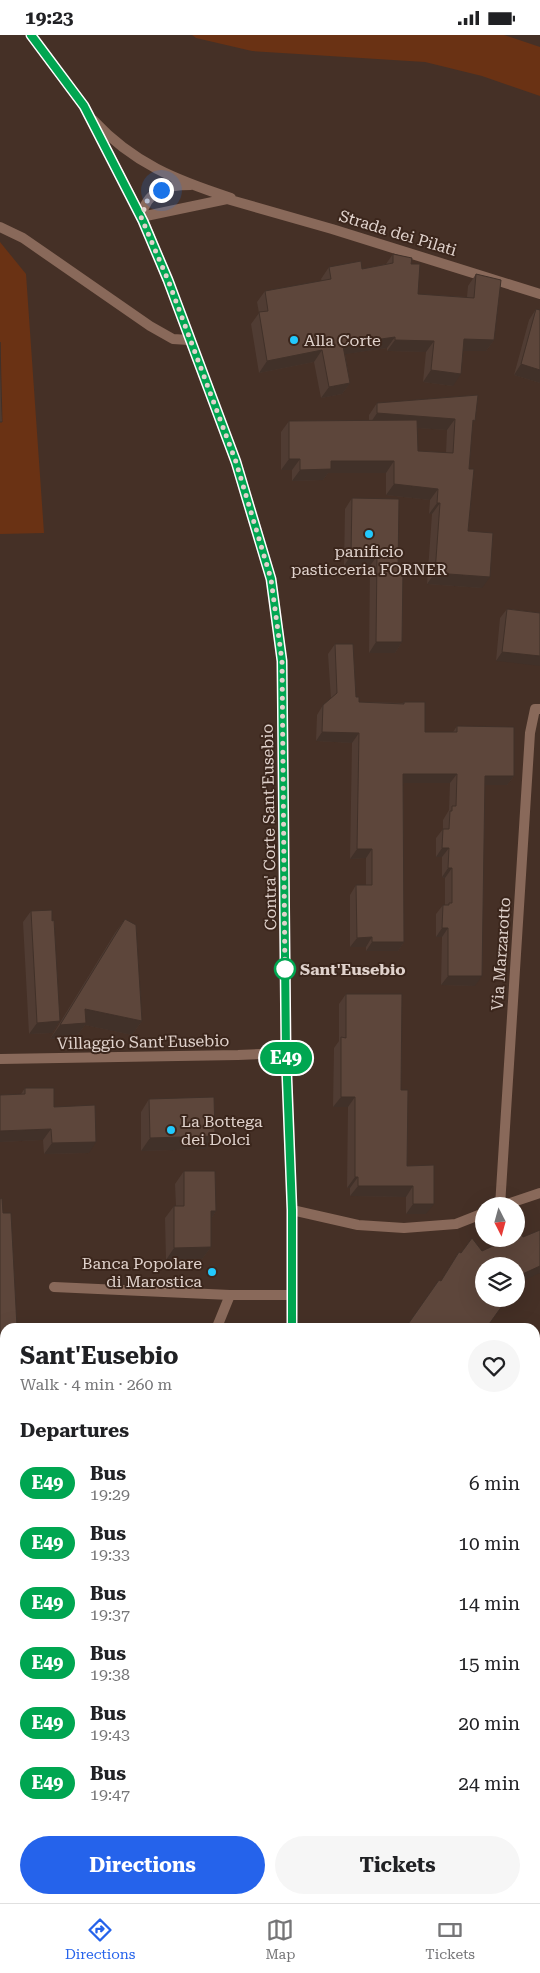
<!DOCTYPE html>
<html lang="en">
<head>
<meta charset="utf-8">
<style>
  :root { --surface:#fff; --page:#f6f6f6; --text:#202124; --muted:#757577; --line:#e0e0e0; --accent:#2563eb }
  body { margin:0; font-family:"Roboto Serif",serif; background:var(--page); color:var(--text); height:100vh; display:flex; flex-direction:column; font-size:19px; white-space:nowrap }
  * { box-sizing:border-box; margin:0 }
  p { font-size:16px; color:var(--muted) }
  .icon { flex:none; width:28px; height:28px; fill:none; stroke:currentColor; stroke-width:2; stroke-linecap:round; stroke-linejoin:round }
  .map { position:relative; flex:1; overflow:hidden }
  .details { position:absolute; left:0px; top:1288px; width:540px; height:581px; display:flex; flex-direction:column; background:var(--surface); border-radius:15px 15px 0 0; box-shadow:0 5px 20px #0002 }
  .details>* { flex:none }
  .badge { padding:0 10px; border-radius:16px; font-size:18px; line-height:32px }
  .needle { width:32px; rotate:174deg }
  .fabs { position:absolute; left:475px; top:1162px; display:grid; gap:10px }
  .fabs a { display:grid; place-items:center; width:50px; height:50px; border-radius:50%; background:var(--surface); box-shadow:0 5px 20px #0002; font-size:25px }
  .you { position:absolute; width:25px; height:25px; margin:-12px; border:4px solid #fff; border-radius:50%; background:#1a73e8; box-shadow:0 0 0 8px #1a73e833 }
  .map>.badge { position:absolute; translate:-50% -50%; box-shadow:0 0 0 2px #fff }
  h2 { padding:0 20px; font-size:19px; line-height:45px }
  .round { display:grid; place-items:center; flex:none; width:52px; height:52px; border-radius:26px; background:var(--page) }
  .summary { display:flex; align-items:center; justify-content:space-between; height:85px; padding:0 20px }
  h1 { font-size:24px; font-weight:700; line-height:38px }
  .button { display:flex; gap:10px; margin-top:auto; padding:10px 20px }
  .button a { flex:1; height:58px; border-radius:30px; background:var(--accent); color:#fff; font-size:20px; font-weight:700; line-height:58px; text-align:center }
  .button a+a { background:var(--page); color:var(--text) }
  ul { padding:0; list-style:none }
  li { display:flex; align-items:center; gap:15px; height:60px; padding:0 20px }
  li div { flex:1 }
  li b { display:block; font-size:19px }
  li em { font-style:normal }
  li .badge { min-width:55px; font-weight:700; text-align:center }
  .status { display:flex; justify-content:space-between; align-items:center; height:35px; padding:0 25px; background:var(--surface); direction:ltr }
  .status svg { height:14px; fill:currentColor }
  .tab-bar { display:flex; justify-content:space-around; align-items:center; height:70px; border-top:1px solid var(--line); background:var(--surface); font-size:14px; color:var(--muted) }
  .tab-bar a { display:grid; justify-items:center; gap:2px }
  .tab-bar .selected { color:var(--accent) }
  .map>svg:first-child { display:block }
</style>
</head>
<body>
<div class="status"><b>19:23</b><svg viewBox="0 0 49 12"><path d="M0 12V9h3v3zM5 12V6h3v6zM10 12V3h3v9zM15 12V0h3v12zM26 1h20v11H26zM47 4h2v5h-2z"/></svg></div>
<div class="map">
<svg width="540" height="1868" viewBox="0 0 540 1868">
  <rect width="100%" height="100%" fill="#453026"/>
  <path fill="#6a3214" d="M 192,0 L 504,0 L 540,12 L 540,61 L 482,41 L 425,27 L 252,16 L 196,3 Z
    M 0,207 L 26,239 L 44,498 L 0,499 Z"/>
  <g fill="none" stroke-linecap="round" stroke-linejoin="round">
    <path stroke="#89695a" stroke-width="10" d="M 93,85 C 134,129 176,145 231,163
      M 191,150 C 166,150 147,155 141,182 L 227,164 L 332,194 L 540,259
      M 0,192 L 23,203 L 150,291 L 173,304 L 189,305
      M 0,1024 L 238,1020 L 286,1018
      M 500,1171 L 530,698 L 535,674 L 540,674
      M 501,1171 L 540,1158
      M 292,1175 L 358,1190 L 404,1193 L 456,1189 L 484,1178
      M 54,1252 L 230,1260
      M 217,1292 L 230,1260 L 292,1260
      M 0,1828 L 5,1816
      M 152,1868 L 179,1864"/>
    <path stroke="#89695a" stroke-width="10" d="M 31,0 L 84,71 L 143,185 L 168,245 L 236,427 L 271,544 L 282,626 L 286,1018 L 292,1175 L 292,1292
      M 331,1864 L 333,1868"/>
  </g>
  <path fill="#503c33" fill-rule="evenodd" d="M 393,219 L 411,229 L 418,259 L 467,262 L 468,251 L 476,239 L 494,305 L 486,316 L 463,316 L 453,351 L 423,347 L 426,317 L 387,316 L 387,313 L 345,319 L 350,348 L 342,359 L 321,363 L 314,327 L 259,338 L 251,289 L 259,278 L 257,267 L 265,256 L 322,246 L 321,244 L 329,232 L 362,234 L 386,229 Z
    M 536,274 L 540,348 L 514,340 L 529,285 Z
    M 478,360 L 472,390 L 469,434 L 468,496 L 482,553 L 427,549 L 432,479 L 429,479 L 430,465 L 386,460 L 386,438 L 328,438 L 323,445 L 292,446 L 292,435 L 281,435 L 281,397 L 289,386 L 369,385 L 369,380 L 377,368 ZM 417,393 L 447,395 L 446,418 L 418,416 Z
    M 352,463 L 398,534 L 402,607 L 395,618 L 369,618 L 370,531 L 344,531 L 345,474 Z
    M 507,574 L 540,578 L 496,626 L 500,583 Z
    M 335,609 L 356,662 L 359,667 L 403,668 L 404,667 L 425,697 L 453,697 L 457,691 L 514,741 L 507,750 L 485,750 L 475,951 L 441,950 L 442,902 L 436,902 L 436,879 L 443,870 L 445,870 L 445,843 L 442,842 L 442,822 L 436,822 L 436,803 L 443,794 L 443,785 L 449,775 L 450,748 L 403,748 L 404,907 L 398,916 L 366,916 L 366,912 L 350,912 L 350,860 L 356,850 L 366,850 L 366,823 L 350,824 L 352,708 L 316,706 L 317,680 L 323,670 L 331,664 L 328,619 Z
    M 31,876 L 52,886 L 60,986 L 52,998 L 29,999 L 23,887 Z
    M 125,884 L 142,986 L 132,1000 L 85,990 L 76,1002 L 50,1004 L 115,898 Z
    M 346,959 L 401,1055 L 407,1131 L 426,1179 L 406,1179 L 406,1162 L 350,1161 L 350,1153 L 347,1153 L 348,1072 L 333,1072 L 334,1013 L 339,1006 L 339,969 Z
    M 25,1053 L 54,1072 L 89,1118 L 44,1119 L 43,1105 L 0,1107 L 0,1060 L 21,1059 Z
    M 149,1064 L 215,1101 L 206,1114 L 141,1116 L 141,1077 Z
    M 184,1136 L 216,1176 L 211,1184 L 211,1212 L 202,1224 L 166,1225 L 165,1183 L 174,1171 L 176,1171 L 175,1149 Z
    M 482,1216 L 517,1248 L 441,1246 L 459,1217 L 461,1218 Z
    M 368,1864 L 395,1864 L 396,1868 L 369,1868 Z"/>
  <path fill="#413129" d="M 395,302 L 387,313 L 340,320 L 343,311 L 347,309 Z
    M 464,304 L 494,305 L 486,316 L 456,316 Z
    M 395,305 L 434,306 L 426,317 L 387,316 Z
    M 322,315 L 314,327 L 259,338 L 267,326 Z
    M 521,329 L 540,335 L 540,348 L 514,340 Z
    M 431,335 L 461,339 L 453,351 L 423,347 Z
    M 350,348 L 342,359 L 321,363 L 329,352 Z
    M 377,378 L 455,384 L 447,395 L 369,390 Z
    M 289,424 L 300,424 L 292,435 L 281,435 Z
    M 331,426 L 394,426 L 386,438 L 328,438 L 323,445 L 292,446 L 300,435 Z
    M 394,449 L 438,454 L 430,465 L 386,460 Z
    M 437,468 L 440,468 L 432,479 L 429,479 Z
    M 351,520 L 377,521 L 370,531 L 344,531 Z
    M 435,538 L 490,542 L 482,553 L 427,549 Z
    M 376,607 L 402,607 L 395,618 L 369,618 Z
    M 502,617 L 540,621 L 540,631 L 496,626 Z
    M 322,697 L 359,698 L 352,708 L 316,706 Z
    M 403,739 L 457,739 L 450,748 L 397,748 Z
    M 485,741 L 514,741 L 507,750 L 478,750 Z
    M 442,813 L 449,813 L 442,822 L 436,822 Z
    M 357,814 L 372,814 L 366,823 L 350,824 Z
    M 448,833 L 452,833 L 445,843 L 442,842 Z
    M 442,893 L 448,893 L 442,902 L 436,902 Z
    M 372,902 L 366,912 L 350,912 L 357,903 Z
    M 372,907 L 404,907 L 398,916 L 366,916 Z
    M 448,941 L 482,941 L 475,951 L 441,950 Z
    M 85,974 L 142,986 L 132,1000 L 85,990 L 76,1002 L 50,1004 L 60,990 Z
    M 60,986 L 52,998 L 29,999 L 37,988 Z
    M 341,1062 L 355,1062 L 348,1072 L 333,1072 Z
    M 51,1094 L 43,1105 L 0,1107 L 0,1096 Z
    M 215,1101 L 206,1114 L 141,1116 L 150,1103 Z
    M 96,1107 L 89,1118 L 44,1119 L 52,1108 Z
    M 355,1142 L 358,1142 L 350,1153 L 347,1153 Z
    M 358,1151 L 413,1151 L 406,1162 L 350,1161 Z
    M 413,1169 L 434,1169 L 426,1179 L 406,1179 Z
    M 211,1176 L 216,1176 L 208,1189 Z
    M 211,1212 L 202,1224 L 166,1225 L 174,1213 Z
    M 540,1231 L 540,1238 L 516,1249 L 516,1242 Z
    M 0,1339 L 5,1339 L 5,1347 L 3,1350 L 0,1350 Z"/>
  <path fill="#5d463b" stroke="#413129" d="M 393,219 L 412,223 L 411,229 L 420,229 L 418,259 L 474,263 L 476,239 L 501,245 L 494,305 L 464,304 L 461,339 L 431,335 L 434,306 L 395,305 L 395,302 L 347,309 L 347,311 L 343,311 L 350,348 L 329,352 L 322,315 L 267,326 L 259,277 L 268,276 L 265,256 L 331,244 L 329,232 L 361,226 L 362,234 L 393,228 Z
    M 536,274 L 540,275 L 540,335 L 521,329 Z
    M 0,307 L 2,387 L 0,387 Z
    M 478,360 L 475,386 L 473,385 L 469,434 L 474,434 L 468,496 L 493,498 L 490,542 L 435,538 L 440,468 L 437,468 L 438,454 L 394,449 L 394,426 L 331,426 L 331,434 L 300,435 L 300,424 L 289,424 L 289,386 L 417,385 L 418,416 L 453,418 L 455,384 L 377,378 L 377,368 Z
    M 352,463 L 399,464 L 398,534 L 403,535 L 402,607 L 376,607 L 377,521 L 351,520 Z
    M 507,574 L 540,578 L 540,621 L 502,617 Z
    M 335,609 L 353,609 L 356,662 L 359,662 L 359,667 L 404,669 L 404,667 L 425,667 L 425,697 L 457,697 L 457,691 L 514,692 L 514,741 L 485,741 L 482,941 L 448,941 L 448,893 L 442,893 L 443,870 L 449,870 L 449,868 L 452,868 L 452,833 L 448,833 L 449,813 L 442,813 L 443,794 L 449,794 L 450,776 L 452,776 L 452,771 L 456,771 L 457,739 L 403,739 L 404,907 L 372,907 L 372,902 L 357,903 L 356,850 L 372,850 L 372,814 L 357,814 L 359,698 L 322,697 L 323,670 L 337,658 Z
    M 52,875 L 52,886 L 54,885 L 60,986 L 37,988 L 31,876 Z
    M 125,884 L 136,890 L 142,986 L 85,974 L 86,988 L 60,990 Z
    M 346,959 L 402,959 L 401,1055 L 408,1055 L 407,1131 L 434,1130 L 434,1169 L 413,1169 L 413,1151 L 358,1151 L 358,1142 L 355,1142 L 355,1062 L 341,1062 L 341,1002 L 346,1003 Z
    M 25,1053 L 54,1053 L 54,1072 L 95,1070 L 96,1107 L 52,1108 L 51,1094 L 0,1096 L 0,1060 L 25,1059 Z
    M 214,1062 L 215,1101 L 150,1103 L 149,1064 Z
    M 184,1136 L 215,1136 L 216,1176 L 211,1176 L 211,1212 L 174,1213 L 174,1171 L 184,1171 Z
    M 2,1163 L 3,1178 L 11,1178 L 17,1292 L 5,1292 L 5,1339 L 0,1339 L 0,1164 Z
    M 540,1195 L 540,1231 L 516,1242 L 516,1231 L 484,1231 L 484,1264 L 507,1264 L 487,1292 L 406,1292 L 439,1245 L 441,1246 L 459,1217 L 461,1218 L 472,1203 L 482,1216 L 508,1204 L 516,1204 L 516,1200 L 521,1198 L 523,1202 Z
    M 516,1242 L 520,1245 L 516,1250 Z
    M 0,1455 L 5,1455 L 5,1690 L 0,1702 Z
    M 535,1710 L 540,1713 L 535,1720 Z
    M 376,1864 L 395,1864 L 396,1868 L 377,1868 Z"/>
  <g fill="none" stroke-linecap="round" stroke-linejoin="round">
    <defs>
      <path id="line" d="M 31,0 L 84,71 L 143,186 L 168,245 L 236,427 L 271,544 L 282,626 L 286,1018 L 292,1175 L 292,1292"/>
    </defs>
    <use href="#line" stroke="#fff" stroke-width="11"/>
    <use href="#line" stroke="#00a651" stroke-width="8"/>
    <path stroke="#e0d2cc" stroke-width="5" stroke-dasharray="0 9" d="M 161,155 L 148,164 L 141,182 L 168,245 L 236,427 L 271,544 L 282,626 L 285,939 L 285,934"/>
  </g>
  <g fill="#22c9fd" stroke="#3b261c" stroke-width="2">
    <circle cx="294" cy="305" r="5"/>
    <circle cx="369" cy="499" r="5"/>
    <circle cx="171" cy="1095" r="5"/>
    <circle cx="212" cy="1237" r="5"/>
  </g>
  <circle fill="#fff" stroke="#00a651" stroke-width="2.5" cx="285" cy="934" r="10"/>
  <g text-anchor="middle" dominant-baseline="central" stroke-width="4" stroke-linejoin="round" paint-order="stroke">
    <g font-size="16" fill="#e0d2cc" stroke="#3b261c">
      <text transform="translate(398 198) rotate(17)">Strada dei Pilati</text>
      <text transform="translate(269 792) rotate(-91)">Contra' Corte Sant'Eusebio</text>
      <text transform="translate(501 919) rotate(-86)">Via Marzarotto</text>
      <text transform="translate(143 1007) rotate(-1)">Villaggio Sant'Eusebio</text>
    </g>
    <g font-size="16" fill="#e0d2cc" stroke="#3b261c" text-anchor="start">
      <text x="304" y="305">Alla Corte</text>
      <text x="369" y="516" text-anchor="middle">panificio<tspan x="369" dy="18">pasticceria FORNER</tspan></text>
      <text x="181" y="1086">La Bottega<tspan x="181" dy="18">dei Dolci</tspan></text>
      <text x="202" y="1228" text-anchor="end">Banca Popolare<tspan x="202" dy="18">di Marostica</tspan></text>
    </g>
    <g font-size="16" font-weight="bold" fill="#e0d2cc" stroke="#3b261c" text-anchor="start">
      <text x="300" y="934">Sant'Eusebio</text>
    </g>
  </g>
</svg>
<div class="fabs">
<a><svg class="needle" viewBox="-14 -14 28 28"><path d="M0-13l5 13h-10z" fill="#e53935"/><path d="M0 13l5-13h-10z" fill="#757577"/></svg></a>
<a><svg class="icon" aria-label="layers" viewBox="0 0 24 24"><path d="M12 4l9 5-9 5-9-5zM3 14l9 5 9-5"/></svg></a>
</div>
<div class="you" style="left:161px;top:155px"></div>
<b class="badge" style="left:286px;top:1023px;background:#00a651;color:#fff">E49</b>
<section class="details">
<div class="summary"><div><h1>Sant'Eusebio</h1><p>Walk · 4 min · 260 m</p></div><a class="round"><svg class="icon" aria-label="heart" viewBox="0 0 24 24"><path d="M12 20l-8-8c-3-5 5-10 8-4 3-6 11-1 8 4z"/></svg></a></div>
<h2>Departures</h2>
<ul>
<li><span class="badge" style="background:#00a651;color:#fff">E49</span><div><b>Bus</b><p>19:29</p></div><em>6 min</em></li>
<li><span class="badge" style="background:#00a651;color:#fff">E49</span><div><b>Bus</b><p>19:33</p></div><em>10 min</em></li>
<li><span class="badge" style="background:#00a651;color:#fff">E49</span><div><b>Bus</b><p>19:37</p></div><em>14 min</em></li>
<li><span class="badge" style="background:#00a651;color:#fff">E49</span><div><b>Bus</b><p>19:38</p></div><em>15 min</em></li>
<li><span class="badge" style="background:#00a651;color:#fff">E49</span><div><b>Bus</b><p>19:43</p></div><em>20 min</em></li>
<li><span class="badge" style="background:#00a651;color:#fff">E49</span><div><b>Bus</b><p>19:47</p></div><em>24 min</em></li>
</ul>
<div class="button"><a>Directions</a><a>Tickets</a></div>
</section>
</div>
<nav class="tab-bar">
<a class="selected"><svg class="icon" aria-label="directions" viewBox="0 0 24 24"><path d="M12 3l9 9-9 9-9-9zM9 14v-3h6M13 9l2 2-2 2"/></svg>Directions</a>
<a><svg class="icon" aria-label="map" viewBox="0 0 24 24"><path d="M3 6l6-2 6 2 6-2v14l-6 2-6-2-6 2zM9 4v14M15 6v14"/></svg>Map</a>
<a><svg class="icon" aria-label="tickets" viewBox="0 0 24 24"><path d="M3 7h18v10H3zM15 7v10"/></svg>Tickets</a>
</nav>
</body>
</html>
